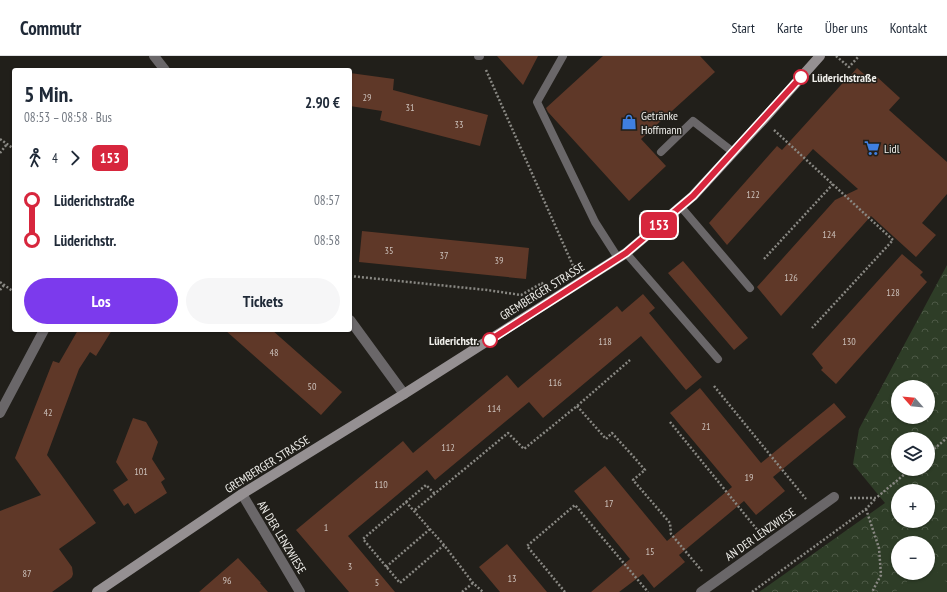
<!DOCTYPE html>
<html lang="de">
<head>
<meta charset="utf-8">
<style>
  :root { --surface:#fff; --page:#f6f6f7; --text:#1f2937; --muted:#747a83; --line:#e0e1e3; --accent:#7c3aed }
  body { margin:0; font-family:"PT Sans Narrow",sans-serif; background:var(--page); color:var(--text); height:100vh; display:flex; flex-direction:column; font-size:15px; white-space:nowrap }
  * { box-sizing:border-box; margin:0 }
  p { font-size:13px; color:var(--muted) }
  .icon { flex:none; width:22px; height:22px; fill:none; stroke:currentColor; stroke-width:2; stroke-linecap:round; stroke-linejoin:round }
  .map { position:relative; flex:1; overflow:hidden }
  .details { position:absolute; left:12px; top:12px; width:340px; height:264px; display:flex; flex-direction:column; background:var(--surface); border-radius:4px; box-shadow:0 1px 3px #0004 }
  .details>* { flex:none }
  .badge { padding:0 8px; border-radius:6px; font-size:14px; line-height:26px }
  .needle { width:26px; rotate:297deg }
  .fabs { position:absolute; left:891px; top:324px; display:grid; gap:8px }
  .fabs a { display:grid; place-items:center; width:44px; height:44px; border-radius:50%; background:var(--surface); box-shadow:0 1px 3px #0004; font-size:20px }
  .map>.badge { position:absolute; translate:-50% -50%; box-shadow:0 0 0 2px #fff }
  .legs { display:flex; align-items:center; gap:6px; height:44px; padding:0 12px; font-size:13px }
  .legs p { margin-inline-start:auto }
  .overview { display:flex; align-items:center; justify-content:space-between; height:68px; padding:0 12px }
  h1 { font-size:22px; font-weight:700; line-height:30px }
  .cta { display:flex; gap:8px; margin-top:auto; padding:8px 12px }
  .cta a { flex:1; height:46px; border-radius:24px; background:var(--accent); color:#fff; font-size:16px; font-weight:700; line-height:46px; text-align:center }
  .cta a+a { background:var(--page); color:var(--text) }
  ul { padding:0 12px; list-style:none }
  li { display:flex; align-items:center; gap:14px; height:40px; font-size:15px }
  li i { display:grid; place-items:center; width:6px; height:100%; margin:0 5px; background:currentColor }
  li i::after { content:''; width:10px; height:10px; margin:-5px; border:3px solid; border-radius:50%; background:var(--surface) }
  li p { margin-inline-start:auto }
  li:first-child i { background:linear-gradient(#0000 50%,currentColor 0) }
  li:last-child i { background:linear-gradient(currentColor 50%,#0000 0) }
  header { display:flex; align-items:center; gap:24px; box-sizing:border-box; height:56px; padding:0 20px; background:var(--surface); border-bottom:1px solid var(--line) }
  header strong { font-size:19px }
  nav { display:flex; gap:22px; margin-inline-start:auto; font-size:14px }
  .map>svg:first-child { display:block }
</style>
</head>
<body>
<header>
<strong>Commutr</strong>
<nav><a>Start</a><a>Karte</a><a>Über uns</a><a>Kontakt</a></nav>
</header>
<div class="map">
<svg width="947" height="536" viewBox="0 0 947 536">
  <defs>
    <pattern id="park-crowns" width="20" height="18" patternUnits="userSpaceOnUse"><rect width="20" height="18" fill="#2e3d27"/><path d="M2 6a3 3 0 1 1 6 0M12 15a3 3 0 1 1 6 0" fill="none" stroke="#4d5946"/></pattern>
  </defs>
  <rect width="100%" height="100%" fill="#211f1a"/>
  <path fill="url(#park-crowns)" fill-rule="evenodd" d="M 947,209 L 947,536 L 759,536 L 885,447 L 853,408 L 859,373 ZM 898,331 L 928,331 L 928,361 L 898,361 ZM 898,383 L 928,383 L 928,413 L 898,413 ZM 898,435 L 928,435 L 928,465 L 898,465 ZM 898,487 L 928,487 L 928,517 L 898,517 Z"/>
  <path fill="#2e3d27" d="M 929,507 L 947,527 L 947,536 L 895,536 L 917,517 L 928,517 L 928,508 Z"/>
  <path fill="#5f3828" d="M 497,0 L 538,0 L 523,29 Z
    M 603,0 L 700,0 L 715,16 L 641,83 L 666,110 L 629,145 L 548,56 L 546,52 Z
    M 857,12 L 872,25 L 876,20 L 900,42 L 889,54 L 947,106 L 947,138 L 922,167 L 936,179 L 916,201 L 871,160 L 781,260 L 757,231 L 835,144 L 858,133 L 813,93 L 727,189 L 709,167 L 777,90 L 782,94 L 850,19 L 851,19 Z
    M 350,17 L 394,23 L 393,34 L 488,59 L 480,90 L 380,64 L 382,55 L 350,50 Z
    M 362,175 L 529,192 L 526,223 L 359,206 Z
    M 902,198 L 923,216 L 920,219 L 927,226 L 836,328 L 821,314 L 823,312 L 812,298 Z
    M 683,205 L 748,282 L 734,294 L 668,217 Z
    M 643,238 L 655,252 L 649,257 L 702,321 L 686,334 L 641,280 L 543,362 L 529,346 L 435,424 L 427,414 L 348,480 L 395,536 L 349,536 L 296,474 L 403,385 L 413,397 L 507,319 L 518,332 L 617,250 L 622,256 Z
    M 78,274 L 112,274 L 96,300 L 90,296 L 79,313 L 47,399 L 96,467 L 59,493 L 72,511 L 73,518 L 72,521 L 70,523 L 52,536 L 0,536 L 0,455 L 41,439 L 15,402 L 53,305 L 59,307 Z
    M 225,274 L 272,274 L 342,336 L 321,359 Z
    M 700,332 L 761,407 L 834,347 L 846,361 L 773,421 L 785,435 L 756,459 L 744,445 L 679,499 L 685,506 L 654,532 L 643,518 L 619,536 L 591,536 L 630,503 L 574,435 L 605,410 L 667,485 L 732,431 L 670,357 Z
    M 133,362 L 146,366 L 158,386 L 152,403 L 165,423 L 161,426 L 167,437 L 135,458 L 128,447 L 124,450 L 113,434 L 128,424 L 116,406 Z
    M 507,488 L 547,536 L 500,536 L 479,511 Z
    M 238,502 L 261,527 L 260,527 L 268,536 L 199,536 Z"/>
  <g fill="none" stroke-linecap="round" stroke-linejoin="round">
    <path stroke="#898883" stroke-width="2.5" stroke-dasharray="2 2" stroke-linecap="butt" d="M 836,0 L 849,11 L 859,0
      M 486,14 L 574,212
      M 774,74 L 893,184 L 812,272
      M 0,83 L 14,93
      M 0,97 L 7,88
      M 764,203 L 833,128
      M 350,220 L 487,234 L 521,239 L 542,227 L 543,230
      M 0,226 L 14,236
      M 0,234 L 4,229
      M 714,330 L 806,443
      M 577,350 L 606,383 L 612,377 L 632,399 L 645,414 L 633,424 L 670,467 L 671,478 L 702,515
      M 670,366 L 759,476
      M 928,398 L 947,382
      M 850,442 L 876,442 L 911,413
      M 406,446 L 426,429 L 435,438
      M 866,453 L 879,492 L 881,519 L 872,536
      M 415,454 L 508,377 L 524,393 L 577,350 L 630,304
      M 444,489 L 400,527 L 363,483 L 406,446 L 444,489 L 473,527 L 483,536
      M 386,511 L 430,473
      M 462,536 L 473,527
      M 565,536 L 527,490 L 575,449 L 648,536
      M 752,536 L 866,453 L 876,442"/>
    <path stroke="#6a6769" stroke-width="8" d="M 478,0 L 480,0
      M 563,0 L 537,46 L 595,166 L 618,202
      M 661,96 L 693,65 L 733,96
      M 681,151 L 750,232
      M 626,197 L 718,303"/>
    <path stroke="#6a6769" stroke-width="10" d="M 154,0 L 165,14
      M 350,264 L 404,338
      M 0,357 L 44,274
      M 242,438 L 300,536
      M 701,536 L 834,441"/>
    <path stroke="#959092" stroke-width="10" d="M 97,536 L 242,438 L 404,338 L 626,197 L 693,140 L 763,64 L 820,0"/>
  </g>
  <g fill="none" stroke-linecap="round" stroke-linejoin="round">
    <defs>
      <path id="line-1" d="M 490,284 L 626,197 L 693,140 L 703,129 L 801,21"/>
    </defs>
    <use href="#line-1" stroke="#fff" stroke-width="9"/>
    <use href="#line-1" stroke="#d7263d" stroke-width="6"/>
  </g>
  <defs>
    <symbol id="shop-bare" viewBox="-9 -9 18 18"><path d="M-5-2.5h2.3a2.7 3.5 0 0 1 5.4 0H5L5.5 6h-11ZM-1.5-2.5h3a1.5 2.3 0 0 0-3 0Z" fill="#3f7fe0" stroke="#211f1a" stroke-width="2.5" paint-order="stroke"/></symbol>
    <symbol id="supermarket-bare" viewBox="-9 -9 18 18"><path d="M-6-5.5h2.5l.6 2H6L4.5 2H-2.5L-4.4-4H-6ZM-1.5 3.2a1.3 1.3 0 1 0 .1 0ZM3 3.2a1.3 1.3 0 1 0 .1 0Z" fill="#3f7fe0" stroke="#211f1a" stroke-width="2.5" paint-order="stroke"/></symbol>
  </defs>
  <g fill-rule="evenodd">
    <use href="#shop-bare" x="618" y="55" width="22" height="22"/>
    <use href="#supermarket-bare" x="861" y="81" width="22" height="22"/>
  </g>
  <g fill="#fff" stroke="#d7263d" stroke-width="2">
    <circle cx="801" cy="21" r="7"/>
    <circle cx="490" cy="284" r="7"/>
  </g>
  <g text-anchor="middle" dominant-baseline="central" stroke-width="3" stroke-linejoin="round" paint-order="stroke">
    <g font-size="10" fill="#cbc0ba">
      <text x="367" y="41">29</text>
      <text x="410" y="51">31</text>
      <text x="459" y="68">33</text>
      <text x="753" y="138">122</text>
      <text x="829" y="178">124</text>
      <text x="389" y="194">35</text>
      <text x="444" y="199">37</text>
      <text x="499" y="204">39</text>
      <text x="791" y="221">126</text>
      <text x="893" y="236">128</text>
      <text x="605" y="285">118</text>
      <text x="849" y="285">130</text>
      <text x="274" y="296">48</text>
      <text x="555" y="326">116</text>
      <text x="312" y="330">50</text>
      <text x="494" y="352">114</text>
      <text x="48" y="356">42</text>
      <text x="706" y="370">21</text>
      <text x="448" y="391">112</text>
      <text x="141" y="415">101</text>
      <text x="749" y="421">19</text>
      <text x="381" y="428">110</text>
      <text x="609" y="447">17</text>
      <text x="326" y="471">1</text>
      <text x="650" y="495">15</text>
      <text x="350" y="510">3</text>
      <text x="27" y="517">87</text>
      <text x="512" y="522">13</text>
      <text x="227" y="524">96</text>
      <text x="377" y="526">5</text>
    </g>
    <g font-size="12" font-weight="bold" fill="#efeeea" stroke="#211f1a" text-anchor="start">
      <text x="812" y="21">Lüderichstraße</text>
      <text x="479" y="284" text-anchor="end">Lüderichstr.</text>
    </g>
    <g font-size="12" fill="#efeeea" stroke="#211f1a" text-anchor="start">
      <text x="641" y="59">Getränke<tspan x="641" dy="14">Hoffmann</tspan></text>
      <text x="884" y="92">Lidl</text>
    </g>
    <g font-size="12" fill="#efeeea" stroke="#211f1a">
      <text transform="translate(542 235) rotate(-32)">GREMBERGER STRASSE</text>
      <text transform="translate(267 408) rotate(-32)">GREMBERGER STRASSE</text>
      <text transform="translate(760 478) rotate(-35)">AN DER LENZWIESE</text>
      <text transform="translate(282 481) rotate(59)">AN DER LENZWIESE</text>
    </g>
  </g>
</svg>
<div class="fabs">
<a><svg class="needle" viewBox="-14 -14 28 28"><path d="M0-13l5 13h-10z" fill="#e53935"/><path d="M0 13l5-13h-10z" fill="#747a83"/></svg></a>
<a><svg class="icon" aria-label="layers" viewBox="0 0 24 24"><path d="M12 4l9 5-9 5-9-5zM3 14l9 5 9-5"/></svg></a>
<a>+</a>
<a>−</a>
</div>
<b class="badge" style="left:659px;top:169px;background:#d7263d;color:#fff">153</b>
<section class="details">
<div class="overview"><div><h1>5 Min.</h1><p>08:53 – 08:58 · Bus</p></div><b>2.90 €</b></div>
<div class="legs"><svg class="icon" aria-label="walk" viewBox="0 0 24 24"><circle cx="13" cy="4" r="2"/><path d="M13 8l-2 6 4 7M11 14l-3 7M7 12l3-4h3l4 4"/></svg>4<svg class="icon" aria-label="forward" viewBox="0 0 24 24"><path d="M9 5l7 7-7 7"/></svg><b class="badge" style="background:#d7263d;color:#fff">153</b></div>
<ul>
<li><i style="color:#d7263d"></i><b>Lüderichstraße</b><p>08:57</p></li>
<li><i style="color:#d7263d"></i><b>Lüderichstr.</b><p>08:58</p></li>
</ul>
<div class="cta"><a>Los</a><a>Tickets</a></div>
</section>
</div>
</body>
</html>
